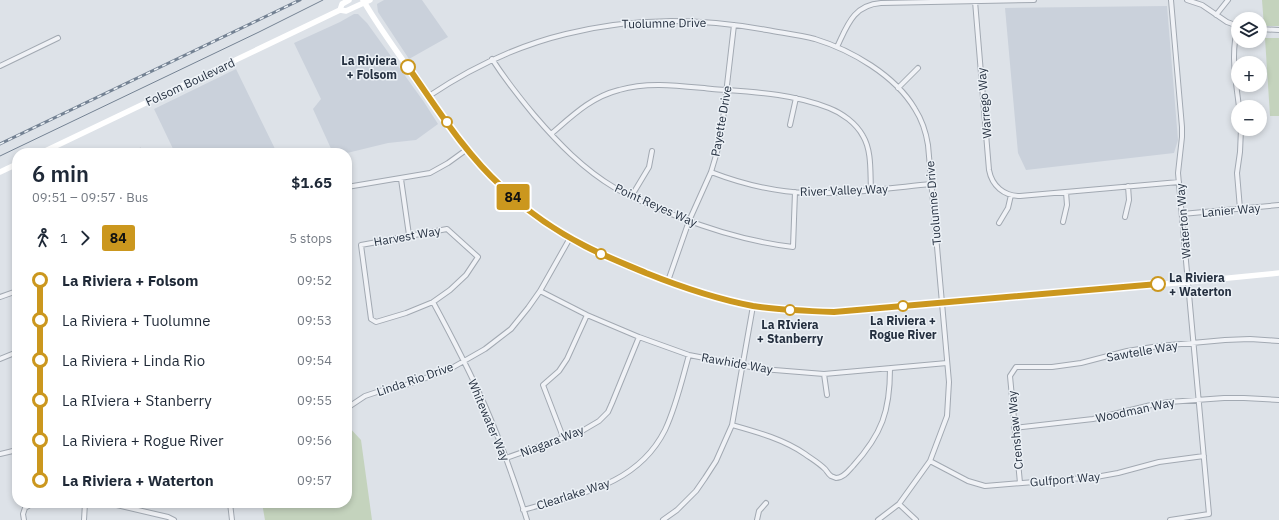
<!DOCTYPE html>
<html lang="en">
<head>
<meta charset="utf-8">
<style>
  :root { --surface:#fff; --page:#f2f2f3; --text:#1f2937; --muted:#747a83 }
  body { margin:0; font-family:"IBM Plex Sans",sans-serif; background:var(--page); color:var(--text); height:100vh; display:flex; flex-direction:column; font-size:15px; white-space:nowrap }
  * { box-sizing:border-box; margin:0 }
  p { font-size:13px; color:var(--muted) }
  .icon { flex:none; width:22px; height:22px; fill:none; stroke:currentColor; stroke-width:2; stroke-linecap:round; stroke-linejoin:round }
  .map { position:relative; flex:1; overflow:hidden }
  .panel { position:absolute; left:12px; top:148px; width:340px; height:360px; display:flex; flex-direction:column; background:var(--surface); border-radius:16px; box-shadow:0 2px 6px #0003 }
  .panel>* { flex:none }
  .badge { padding:0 8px; border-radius:3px; font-size:14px; line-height:26px }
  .tools { position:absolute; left:1231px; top:12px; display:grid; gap:8px }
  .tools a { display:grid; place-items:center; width:36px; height:36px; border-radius:50%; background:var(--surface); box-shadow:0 2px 6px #0003; font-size:20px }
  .map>.badge { position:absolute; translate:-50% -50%; box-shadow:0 0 0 2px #fff }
  .legs { display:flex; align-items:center; gap:6px; height:44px; padding:0 20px; font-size:13px }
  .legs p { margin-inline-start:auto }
  .headline { display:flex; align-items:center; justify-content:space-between; height:68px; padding:0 20px }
  h1 { font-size:22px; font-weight:600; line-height:30px }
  ul { padding:0 20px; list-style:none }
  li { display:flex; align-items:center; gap:14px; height:40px; font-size:15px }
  li i { display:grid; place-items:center; width:6px; height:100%; margin:0 5px; background:currentColor }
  li i::after { content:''; width:10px; height:10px; margin:-5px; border:3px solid; border-radius:50%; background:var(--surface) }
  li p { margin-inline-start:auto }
  li:first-child i { background:linear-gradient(#0000 50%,currentColor 0) }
  li:last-child i { background:linear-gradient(currentColor 50%,#0000 0) }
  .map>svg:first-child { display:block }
</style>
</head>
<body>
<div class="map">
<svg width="1279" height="520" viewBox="0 0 1279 520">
  <rect width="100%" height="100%" fill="#dde2e8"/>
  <path fill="#cad1db" d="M 384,0 L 422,0 L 448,37 L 409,59 L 378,12 L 377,4 Z
    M 1167,6 L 1178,140 L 1174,153 L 1026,170 L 1018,153 L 1005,8 Z
    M 354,14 L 358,14 L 367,23 L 424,102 L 438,124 L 416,140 L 388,143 L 347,153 L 333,153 L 313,109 L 321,99 L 294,43 L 340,22 Z
    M 236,69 L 277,153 L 175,153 L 154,109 Z"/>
  <path fill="#c4d3bd" d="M 1262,0 L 1279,0 L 1279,26 L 1264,26 Z
    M 1265,38 L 1279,38 L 1279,116 L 1270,116 Z
    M 347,425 L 361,440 L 372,520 L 265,520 L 262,503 L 347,503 Z"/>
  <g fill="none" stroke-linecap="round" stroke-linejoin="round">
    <defs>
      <path id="street" d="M 1187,0 L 1202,5 L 1227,22 L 1238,26
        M 975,1 L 989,170 C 992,186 1004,196 1020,196 L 1179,182
        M 1216,15 L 1228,0
        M 1238,27 C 1230,53 1236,81 1239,107
        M 1260,29 L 1279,30
        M 837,47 C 847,26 853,5 881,3 L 1034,0
        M 492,59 C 505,79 519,97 534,115 C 558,143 583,169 615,188 C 635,200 657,208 679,217 C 717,232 752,242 793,247 L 795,192
        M 0,66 L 58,38
        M 898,88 L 918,68
        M 429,96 C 471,68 516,46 566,34 C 634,17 698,18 767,30 C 783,33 799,35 815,39 C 851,50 895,75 915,109 C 922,120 926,132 928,145 L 949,382 L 947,416 L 930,461 L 899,504 L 878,520
        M 790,125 L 796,98
        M 551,134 C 572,116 591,97 619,90 C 649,81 681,86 712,89 C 752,92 791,93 829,108 C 842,113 856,123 863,136 C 872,151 870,173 871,189
        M 136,153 L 140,151 L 141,153
        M 711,172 C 742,184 775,192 809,193 C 850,194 891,188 931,184
        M 401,179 L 409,235
        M 347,187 L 430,173 L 448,163 L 466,150
        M 631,197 L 649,167 L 652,151
        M 1240,209 L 1237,173 L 1240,152 L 1241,129
        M 1182,214 L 1279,205
        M 1125,217 L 1129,200 L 1128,186
        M 1063,222 L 1067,205 L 1066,192
        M 999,223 L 1008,208 L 1011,195
        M 447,229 L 478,257 L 466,275 L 450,290 L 433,302 L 406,313 L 376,322 L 371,319 L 361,245 Z
        M 668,281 L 689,221 L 711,172 L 717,152 L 722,128 L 734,25
        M 540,291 L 587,315 L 639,337 L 689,355 L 761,369 L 824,374 L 947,363
        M 0,297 L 17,291
        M 433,302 C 452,337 470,372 486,408 C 502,445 515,482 527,520
        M 0,359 L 17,352
        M 824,374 L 827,395
        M 347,408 L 365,396 L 383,390 L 406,385 L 450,369 L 485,349 L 511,329 L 528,308 L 540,291 L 570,238
        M 732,425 C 757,432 783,439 805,454 C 812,459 819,463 825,469 C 827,471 828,474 831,476 C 831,476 836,478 836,478 C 844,478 849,470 853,466 C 882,434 890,411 890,369
        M 1014,428 L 1093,419 L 1151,405 L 1169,402 L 1224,398 L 1244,398 L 1279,400
        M 563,437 L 543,385 L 559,371 L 567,359 L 587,315
        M 0,454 L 17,450
        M 506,458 L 582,431 L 599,421 L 608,412 L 612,403 L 639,337
        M 930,461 L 968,481 L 985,486 L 1096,477 L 1118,473 L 1159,462 L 1204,456
        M 1020,483 L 1010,376 L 1016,367 L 1052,367 L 1081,363 L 1127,351 L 1159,346 L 1225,340 L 1250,339 L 1279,341
        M 108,503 L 168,517 L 174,520
        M 230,503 L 232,520
        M 899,504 L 916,520
        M 523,510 C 578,494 637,486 665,430 C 676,407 682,380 689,355
        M 24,520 L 23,514 L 25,508 L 30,505 L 48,503
        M 84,520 L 85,503
        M 663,520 L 677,510 L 696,491 L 705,478 L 716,461 L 732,425 L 753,306
        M 757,520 L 759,511 L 766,503
        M 1170,520 L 1209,514 L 1178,173 L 1182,137 L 1182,127 L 1171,0"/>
    </defs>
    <use href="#street" stroke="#a2a9b2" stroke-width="6"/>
    <use href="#street" stroke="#f0f2f6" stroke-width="4"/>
    <path stroke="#fff" stroke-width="5.5" d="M 363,0 C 381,31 403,60 424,90 C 448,124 471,159 501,187 C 520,205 549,227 572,239 C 596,253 623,263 649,274 C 683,287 717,299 753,306 C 780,311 807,311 834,311 L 1188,282 L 1279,273
      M 340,10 L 342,4 L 349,0
      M 41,153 L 340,10 L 346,11 L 370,0
      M 0,172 L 17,164"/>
    <path stroke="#748293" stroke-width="1" d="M 0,156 L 259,32 L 323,0"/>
    <defs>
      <path id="rail" d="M 0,144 L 300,0"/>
    </defs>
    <use href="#rail" stroke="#748293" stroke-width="3"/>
    <use href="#rail" stroke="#ecf1f6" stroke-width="1.5" stroke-dasharray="4.5" stroke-linecap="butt"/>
  </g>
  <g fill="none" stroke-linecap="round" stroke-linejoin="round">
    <defs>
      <path id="line-1" d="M 408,67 C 437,108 464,152 501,186 C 524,209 556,231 585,246 C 604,256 625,264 646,273 C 681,287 716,299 753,306 C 780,310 807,311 834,312 L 1158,284"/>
    </defs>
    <use href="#line-1" stroke="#fff" stroke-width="9"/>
    <use href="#line-1" stroke="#cb971e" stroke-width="6"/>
  </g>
  <g fill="#fff" stroke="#cb971e" stroke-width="2">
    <circle cx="408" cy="67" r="7"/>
    <circle cx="447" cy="122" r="5"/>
    <circle cx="601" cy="254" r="5"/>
    <circle cx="1158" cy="284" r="7"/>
    <circle cx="903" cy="306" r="5"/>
    <circle cx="790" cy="310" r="5"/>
  </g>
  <g text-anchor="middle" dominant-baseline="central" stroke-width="3" stroke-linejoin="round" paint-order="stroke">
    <g font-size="12" fill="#253040" stroke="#ecf1f6">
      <text transform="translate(664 23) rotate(-1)">Tuolumne Drive</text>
      <text transform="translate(190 82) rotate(-25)">Folsom Boulevard</text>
      <text transform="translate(984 103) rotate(-95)">Warrego Way</text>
      <text transform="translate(721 121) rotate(-80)">Payette Drive</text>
      <text transform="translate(844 190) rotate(-2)">River Valley Way</text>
      <text transform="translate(933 203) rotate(-95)">Tuolumne Drive</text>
      <text transform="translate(656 205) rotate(24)">Point Reyes Way</text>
      <text transform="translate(1231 210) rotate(-5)">Lanier Way</text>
      <text transform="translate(1183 221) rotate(-95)">Waterton Way</text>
      <text transform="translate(407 236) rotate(-10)">Harvest Way</text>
      <text transform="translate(1142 351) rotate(-10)">Sawtelle Way</text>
      <text transform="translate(737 363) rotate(10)">Rawhide Way</text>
      <text transform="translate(415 379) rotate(-19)">Linda Rio Drive</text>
      <text transform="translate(1135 410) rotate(-12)">Woodman Way</text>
      <text transform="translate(489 420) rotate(67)">Whitewater Way</text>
      <text transform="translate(1015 430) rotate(-95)">Crenshaw Way</text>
      <text transform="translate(552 441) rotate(-21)">Niagara Way</text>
      <text transform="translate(1065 479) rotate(-5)">Gulfport Way</text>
      <text transform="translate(573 494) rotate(-18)">Clearlake Way</text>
    </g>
    <g font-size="12" font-weight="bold" fill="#253040" stroke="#ecf1f6">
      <text x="397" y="60" text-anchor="end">La Riviera<tspan x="397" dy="14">+ Folsom</tspan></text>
      <text x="1169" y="277" text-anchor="start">La Riviera<tspan x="1169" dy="14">+ Waterton</tspan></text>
      <text x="903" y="320">La Riviera +<tspan x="903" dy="14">Rogue River</tspan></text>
      <text x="790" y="324">La RIviera<tspan x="790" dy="14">+ Stanberry</tspan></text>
    </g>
  </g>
</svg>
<div class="tools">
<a><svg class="icon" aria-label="layers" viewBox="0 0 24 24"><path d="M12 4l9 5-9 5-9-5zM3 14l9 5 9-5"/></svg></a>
<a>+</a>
<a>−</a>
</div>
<b class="badge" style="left:513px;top:197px;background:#cb971e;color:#111">84</b>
<section class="panel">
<div class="headline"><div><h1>6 min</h1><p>09:51 – 09:57 · Bus</p></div><b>$1.65</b></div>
<div class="legs"><svg class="icon" aria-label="walk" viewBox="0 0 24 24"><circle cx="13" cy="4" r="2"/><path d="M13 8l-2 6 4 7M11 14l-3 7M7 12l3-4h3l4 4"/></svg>1<svg class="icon" aria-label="forward" viewBox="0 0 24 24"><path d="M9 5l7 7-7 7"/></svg><b class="badge" style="background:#cb971e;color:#111">84</b><p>5 stops</p></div>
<ul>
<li><i style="color:#cb971e"></i><b>La Riviera + Folsom</b><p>09:52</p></li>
<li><i style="color:#cb971e"></i><span>La Riviera + Tuolumne</span><p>09:53</p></li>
<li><i style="color:#cb971e"></i><span>La Riviera + Linda Rio</span><p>09:54</p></li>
<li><i style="color:#cb971e"></i><span>La RIviera + Stanberry</span><p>09:55</p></li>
<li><i style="color:#cb971e"></i><span>La Riviera + Rogue River</span><p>09:56</p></li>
<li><i style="color:#cb971e"></i><b>La Riviera + Waterton</b><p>09:57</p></li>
</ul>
</section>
</div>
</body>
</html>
